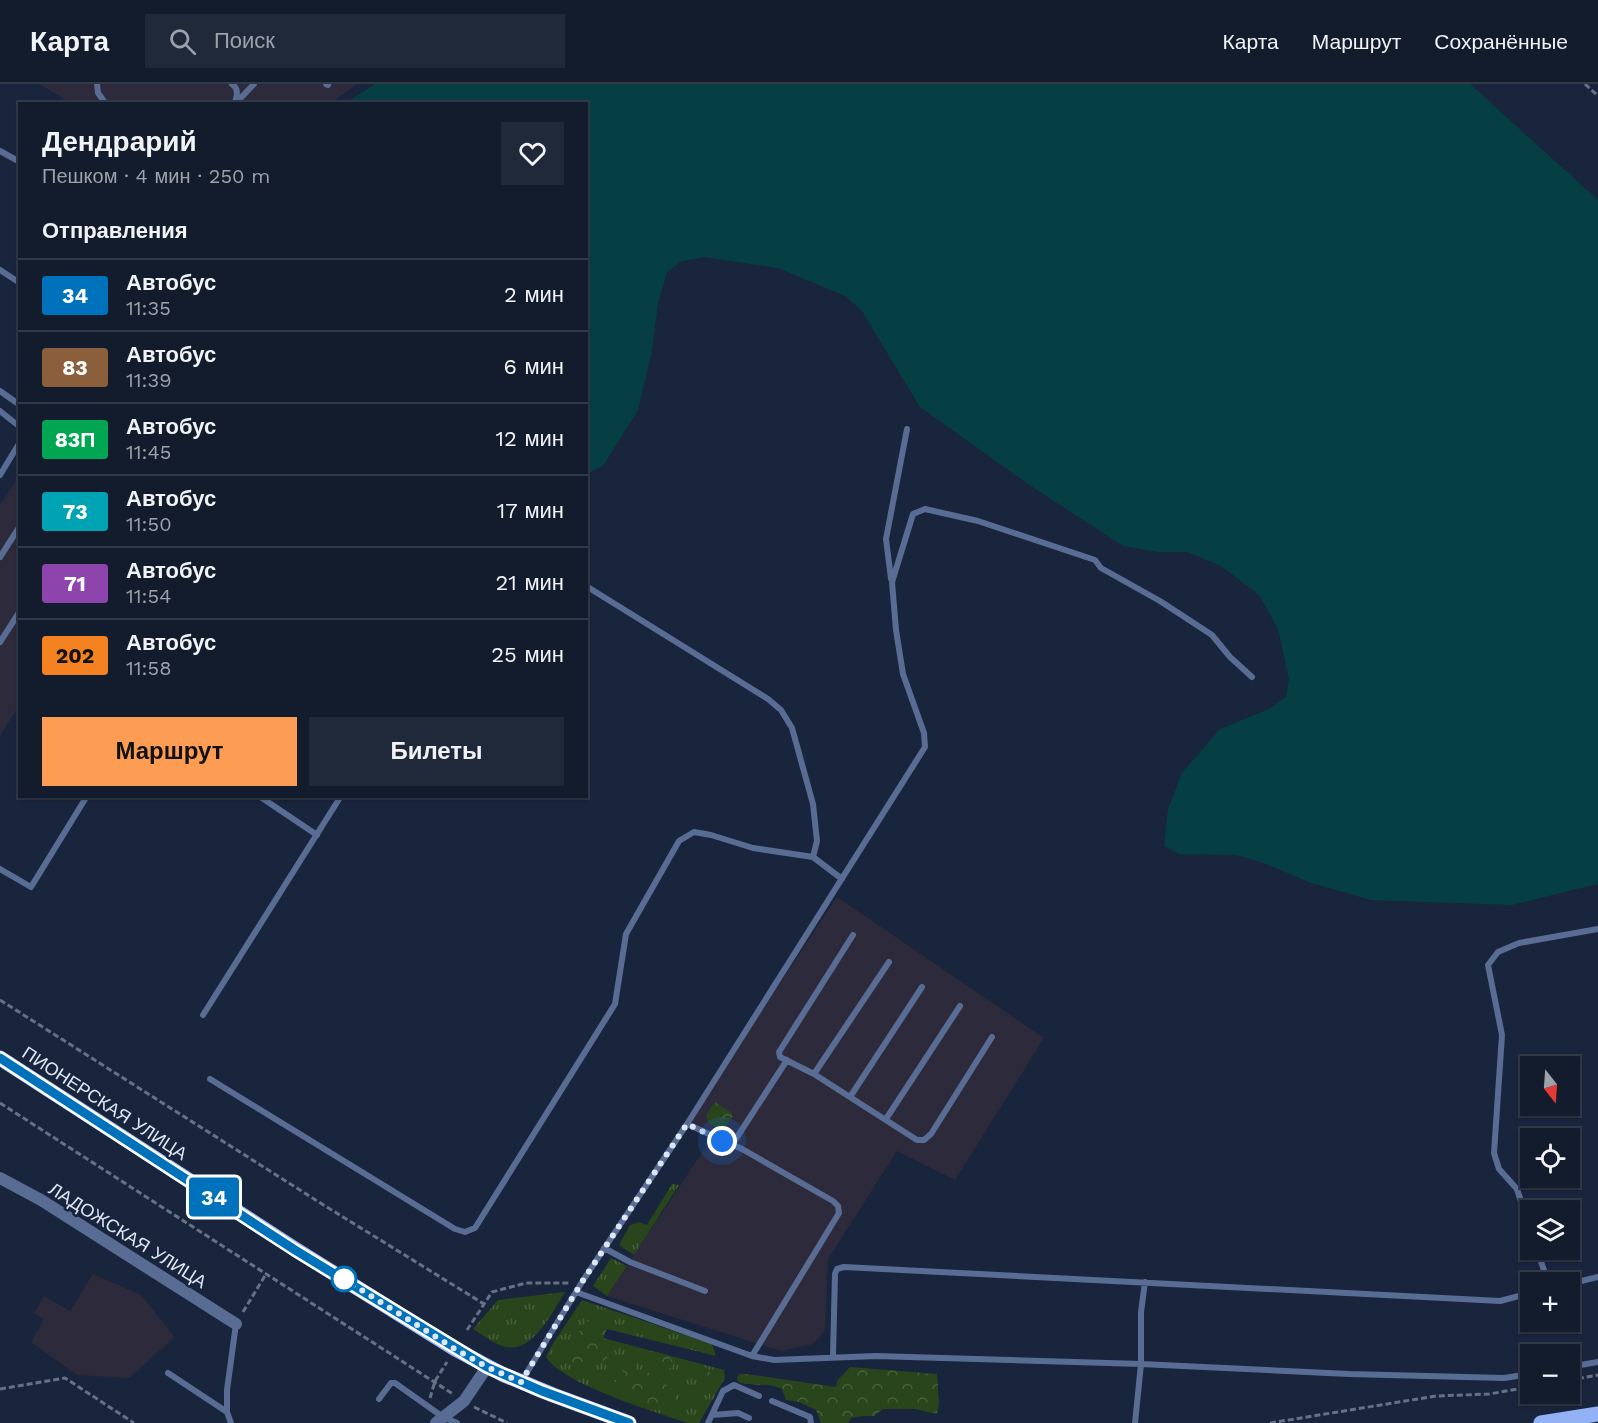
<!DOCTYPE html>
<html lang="ru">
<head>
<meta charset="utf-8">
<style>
  :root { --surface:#131c2d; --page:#202939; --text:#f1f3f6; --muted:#9da1aa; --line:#323a49; --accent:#fd9d54 }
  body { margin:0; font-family:"Work Sans",sans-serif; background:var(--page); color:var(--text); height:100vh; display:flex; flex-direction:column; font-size:22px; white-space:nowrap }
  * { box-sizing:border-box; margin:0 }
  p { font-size:20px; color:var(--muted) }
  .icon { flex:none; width:33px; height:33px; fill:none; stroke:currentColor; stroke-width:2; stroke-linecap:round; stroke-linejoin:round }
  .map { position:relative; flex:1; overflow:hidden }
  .sheet { position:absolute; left:18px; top:18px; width:570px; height:696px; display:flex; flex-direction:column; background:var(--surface); border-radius:0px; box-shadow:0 2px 4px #0004,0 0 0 2px var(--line) }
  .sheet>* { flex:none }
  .badge { padding:0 12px; border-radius:4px; font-size:21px; line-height:39px }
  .needle { width:39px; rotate:163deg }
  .buttons { position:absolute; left:1520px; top:972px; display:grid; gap:12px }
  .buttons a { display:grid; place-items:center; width:60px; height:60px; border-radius:0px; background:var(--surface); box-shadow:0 2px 4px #0004,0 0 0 2px var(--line); font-size:30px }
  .you { position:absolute; width:30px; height:30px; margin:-15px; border:4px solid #fff; border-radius:50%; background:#1a73e8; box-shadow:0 0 0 9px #1a73e833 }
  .map>.badge { position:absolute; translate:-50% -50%; box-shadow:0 0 0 3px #fff }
  h2 { padding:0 24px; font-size:22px; line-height:54px }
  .round { display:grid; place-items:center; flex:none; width:63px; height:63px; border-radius:0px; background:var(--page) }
  .headline { display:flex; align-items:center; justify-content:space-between; height:102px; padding:0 24px }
  h1 { font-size:28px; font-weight:700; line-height:45px }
  .primary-button { display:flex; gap:12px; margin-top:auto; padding:12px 24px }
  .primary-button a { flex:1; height:69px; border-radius:0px; background:var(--accent); color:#111; font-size:24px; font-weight:700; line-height:69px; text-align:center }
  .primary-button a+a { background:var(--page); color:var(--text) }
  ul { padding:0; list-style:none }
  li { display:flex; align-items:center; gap:18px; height:72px; padding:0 24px; border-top:2px solid var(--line) }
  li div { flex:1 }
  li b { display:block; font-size:22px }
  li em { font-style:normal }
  li .badge { min-width:66px; font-weight:700; text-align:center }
  header { display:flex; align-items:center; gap:36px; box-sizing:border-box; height:84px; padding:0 30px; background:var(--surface); border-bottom:2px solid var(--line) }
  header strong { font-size:28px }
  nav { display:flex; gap:33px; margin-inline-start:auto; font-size:21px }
  .search { width:420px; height:54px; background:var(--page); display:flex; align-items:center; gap:15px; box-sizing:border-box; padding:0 21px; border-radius:0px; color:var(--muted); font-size:22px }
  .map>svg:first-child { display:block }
</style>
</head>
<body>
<header>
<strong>Карта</strong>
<div class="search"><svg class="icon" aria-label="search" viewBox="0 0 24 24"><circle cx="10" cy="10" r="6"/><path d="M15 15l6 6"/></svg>Поиск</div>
<nav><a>Карта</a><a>Маршрут</a><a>Сохранённые</a></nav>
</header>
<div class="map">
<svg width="1598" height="1339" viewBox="0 0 1598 1339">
  <defs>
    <pattern id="grass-tufts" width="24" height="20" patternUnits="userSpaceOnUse" patternTransform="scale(1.5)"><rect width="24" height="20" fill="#29451b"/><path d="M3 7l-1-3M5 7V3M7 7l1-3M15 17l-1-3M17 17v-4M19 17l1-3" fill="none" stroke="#48603d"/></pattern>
    <pattern id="forest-crowns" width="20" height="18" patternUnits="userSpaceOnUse" patternTransform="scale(1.5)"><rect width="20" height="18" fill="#29451b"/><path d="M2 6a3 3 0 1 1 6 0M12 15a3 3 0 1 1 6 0" fill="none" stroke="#48603d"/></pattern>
  </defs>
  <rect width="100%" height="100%" fill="#19253c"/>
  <path fill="#2d2a3b" d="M 39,0 L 357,0 L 330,20 L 71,19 Z
    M 19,392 L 19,622 L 0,652 L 0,421 Z
    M 837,813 L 1044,954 L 955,1096 L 897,1067 L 828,1175 L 825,1246 L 813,1260 L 781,1267 L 607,1212 L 713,1052 L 689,1036 Z
    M 93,1190 L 141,1211 L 175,1253 L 129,1294 L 77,1291 L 31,1258 L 44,1235 L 34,1229 L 44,1212 L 70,1227 Z"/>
  <path fill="url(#grass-tufts)" d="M 672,1100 L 679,1101 L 634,1171 L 619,1161 L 630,1141 L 639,1138 L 647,1141 Z
    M 611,1174 L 627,1182 L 607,1212 L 593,1202 Z
    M 565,1208 C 553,1227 533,1269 506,1263 C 495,1261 483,1251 473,1245 L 498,1216 Z
    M 582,1216 L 712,1260 L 716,1272 L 607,1245 L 603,1254 L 724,1286 L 725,1294 L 699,1339 L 687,1339 C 654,1327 564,1301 546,1273 L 552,1261 Z"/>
  <path fill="url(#forest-crowns)" d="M 715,1018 L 732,1029 L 732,1033 L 722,1048 L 709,1039 L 706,1031 Z
    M 587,1236 L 594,1236 L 607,1244 L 603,1254 L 610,1262 L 607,1275 L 597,1281 L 574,1280 L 568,1274 L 569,1267 L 578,1265 L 580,1261 L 578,1249 Z
    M 652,1267 L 669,1272 L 674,1279 L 672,1283 L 664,1288 L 647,1278 L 647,1271 Z
    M 627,1275 C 635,1281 637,1284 638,1293 L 645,1293 L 648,1288 L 675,1307 L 674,1324 C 650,1330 626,1322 614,1300 L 623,1288 L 621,1280 Z
    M 699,1280 L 708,1285 L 711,1290 L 709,1297 L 700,1297 L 691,1291 L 694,1284 Z
    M 850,1283 L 937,1290 L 939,1319 L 937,1330 L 915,1325 L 883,1325 L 874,1332 L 863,1332 L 851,1334 L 848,1339 L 821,1339 L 816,1326 L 799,1318 L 786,1316 L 782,1305 C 768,1298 752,1303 738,1298 L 737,1293 L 740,1290 L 746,1290 L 836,1303 L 837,1297 Z"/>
  <path fill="#063f43" d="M 375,0 L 1470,0 L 1598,116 L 1598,800 L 1512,821 L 1371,816 L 1311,799 L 1261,778 L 1236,771 L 1179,770 L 1164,762 L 1168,725 L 1182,689 L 1220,645 L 1269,625 L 1286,613 L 1289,595 L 1278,545 L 1259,511 L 1221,482 L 1187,468 L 1158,468 L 1123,462 L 1034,404 L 920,323 L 862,227 L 845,212 L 778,184 L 704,173 L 680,178 L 667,189 L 658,219 L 652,267 L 638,326 L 603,382 L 587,390 L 586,20 L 346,19 Z"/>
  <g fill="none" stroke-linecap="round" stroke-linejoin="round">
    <path stroke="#667185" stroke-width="3" stroke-dasharray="6 3" stroke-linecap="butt" d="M 1585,0 L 1598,12
      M 0,916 L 322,1120 L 484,1220
      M 0,1019 L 453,1310
      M 243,1228 L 266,1190
      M 467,1246 L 492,1208 L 526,1199 L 570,1199
      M 1569,1296 L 1598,1291
      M 0,1305 L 65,1294 L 134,1339
      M 430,1314 L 435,1297 L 447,1278
      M 474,1323 L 507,1339
      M 1270,1339 L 1436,1312 L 1489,1310 L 1530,1303"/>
    <path stroke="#596c94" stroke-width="6" d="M 97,0 L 98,9 L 106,20
      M 232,0 C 239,5 237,11 235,19
      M 326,0 L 328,1
      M 235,20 L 254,0
      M 0,67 L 20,78
      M 0,186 L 20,199
      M 0,307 L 17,319
      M 0,327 L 20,343
      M 0,391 L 20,358
      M 0,473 L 20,442
      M 891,495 L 886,455 L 907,345
      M 586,502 L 768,615 L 781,626 L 792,644 L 813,720 L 817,757 L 813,773
      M 0,558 L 20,527
      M 259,712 L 317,751
      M 0,785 L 31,803 L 87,712
      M 853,851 L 779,968 L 780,973 L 814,990 L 917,1056 L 924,1056 L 931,1050 L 992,953
      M 203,931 L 341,712
      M 814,990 L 889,878
      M 210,995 L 455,1145 L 465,1148 L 475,1144 L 615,920 L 626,850 L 679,757 L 694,748 L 711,751 L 753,764 L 813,773 L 842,795
      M 850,1013 L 922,903
      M 886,1035 L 960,922
      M 687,1040 L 742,1065 L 833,1117 L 838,1122 L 839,1129 L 752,1272
      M 732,1061 L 787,976
      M 1530,1145 L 1517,1105 L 1499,1085 L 1494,1069 L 1502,951 L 1488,881 L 1498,868 L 1519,859 L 1598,845
      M 604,1164 L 630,1178 L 705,1207
      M 1537,1166 L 1548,1198
      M 1569,1200 L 1598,1193
      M 576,1208 L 752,1272 L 774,1276 L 876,1272 L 1141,1280 L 1141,1228 L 1145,1198
      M 833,1272 L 835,1190 L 837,1185 L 844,1183 L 1500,1217 L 1530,1209
      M 1569,1283 L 1598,1278
      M 168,1289 L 227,1328 L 227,1306 L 236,1240
      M 521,1298 L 582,1198 L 687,1040 L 925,663 L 924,649 L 903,590 L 896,546 L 892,498 L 913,430 L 925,425 L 978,437 L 1095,476 L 1101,484 L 1160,517 L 1212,551 L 1230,573 L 1252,593
      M 379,1315 L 391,1299 L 395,1299 L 443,1333 L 457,1339
      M 772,1317 L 810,1333 L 811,1339
      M 227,1328 L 231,1339
      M 712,1331 L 738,1329 L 749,1334
      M 708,1339 L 723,1307 L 734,1301 L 759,1312
      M 1135,1339 L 1141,1280 L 1349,1290 L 1504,1294 L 1530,1290"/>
    <path stroke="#596c94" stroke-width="12" d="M 0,1094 L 41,1116 L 236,1240
      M 436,1339 L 464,1317 L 487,1283"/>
    <path stroke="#93b2f5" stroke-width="15" d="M 0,974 L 295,1165 L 455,1265 L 502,1290 L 553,1311 L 629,1339
      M 1541,1339 L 1598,1330"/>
  </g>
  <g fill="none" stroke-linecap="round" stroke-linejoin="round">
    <defs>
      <path id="line" d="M 0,974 L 295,1166 L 487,1283 L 542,1307 L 629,1339"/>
    </defs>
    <use href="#line" stroke="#fff" stroke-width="14"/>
    <use href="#line" stroke="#0072bc" stroke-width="9"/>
    <path stroke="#dee7f6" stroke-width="6" stroke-dasharray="0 10.8" d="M 344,1195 L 455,1265 L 487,1283 L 521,1298 L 582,1198 L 687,1040 L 722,1057"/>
  </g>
  <circle fill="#fff" stroke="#0072bc" stroke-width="3" cx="344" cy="1195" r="12"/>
  <g text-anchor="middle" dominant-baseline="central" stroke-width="5" stroke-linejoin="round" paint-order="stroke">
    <g font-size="18" fill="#dee7f6" stroke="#19253c">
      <text transform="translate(105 1019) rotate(33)">ПИОНЕРСКАЯ УЛИЦА</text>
      <text transform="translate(128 1151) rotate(32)">ЛАДОЖСКАЯ УЛИЦА</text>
    </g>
  </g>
</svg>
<div class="buttons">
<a><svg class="needle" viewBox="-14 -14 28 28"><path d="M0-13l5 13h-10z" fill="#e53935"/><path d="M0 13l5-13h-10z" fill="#9da1aa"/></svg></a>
<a><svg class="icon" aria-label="locate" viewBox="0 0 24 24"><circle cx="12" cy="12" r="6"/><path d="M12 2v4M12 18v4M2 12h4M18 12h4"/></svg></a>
<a><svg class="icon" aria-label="layers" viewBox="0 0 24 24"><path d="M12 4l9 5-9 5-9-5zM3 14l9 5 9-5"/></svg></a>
<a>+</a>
<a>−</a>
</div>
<div class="you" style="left:722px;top:1057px"></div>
<b class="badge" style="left:214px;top:1113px;background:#0072bc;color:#fff">34</b>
<section class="sheet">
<div class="headline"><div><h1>Дендрарий</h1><p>Пешком · 4 мин · 250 m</p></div><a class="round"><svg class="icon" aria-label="heart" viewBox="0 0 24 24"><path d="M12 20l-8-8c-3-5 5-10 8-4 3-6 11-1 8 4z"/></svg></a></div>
<h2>Отправления</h2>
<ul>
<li><span class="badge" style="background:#0072bc;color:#fff">34</span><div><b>Автобус</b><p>11:35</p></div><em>2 мин</em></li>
<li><span class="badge" style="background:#8b5e3c;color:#fff">83</span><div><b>Автобус</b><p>11:39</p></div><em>6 мин</em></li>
<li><span class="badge" style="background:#00a651;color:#fff">83П</span><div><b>Автобус</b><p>11:45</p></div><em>12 мин</em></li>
<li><span class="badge" style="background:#00a3b4;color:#fff">73</span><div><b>Автобус</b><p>11:50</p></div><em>17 мин</em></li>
<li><span class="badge" style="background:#8e44ad;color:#fff">71</span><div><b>Автобус</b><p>11:54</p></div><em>21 мин</em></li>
<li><span class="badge" style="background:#f58220;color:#111">202</span><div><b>Автобус</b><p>11:58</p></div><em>25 мин</em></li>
</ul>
<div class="primary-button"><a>Маршрут</a><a>Билеты</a></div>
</section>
</div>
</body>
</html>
